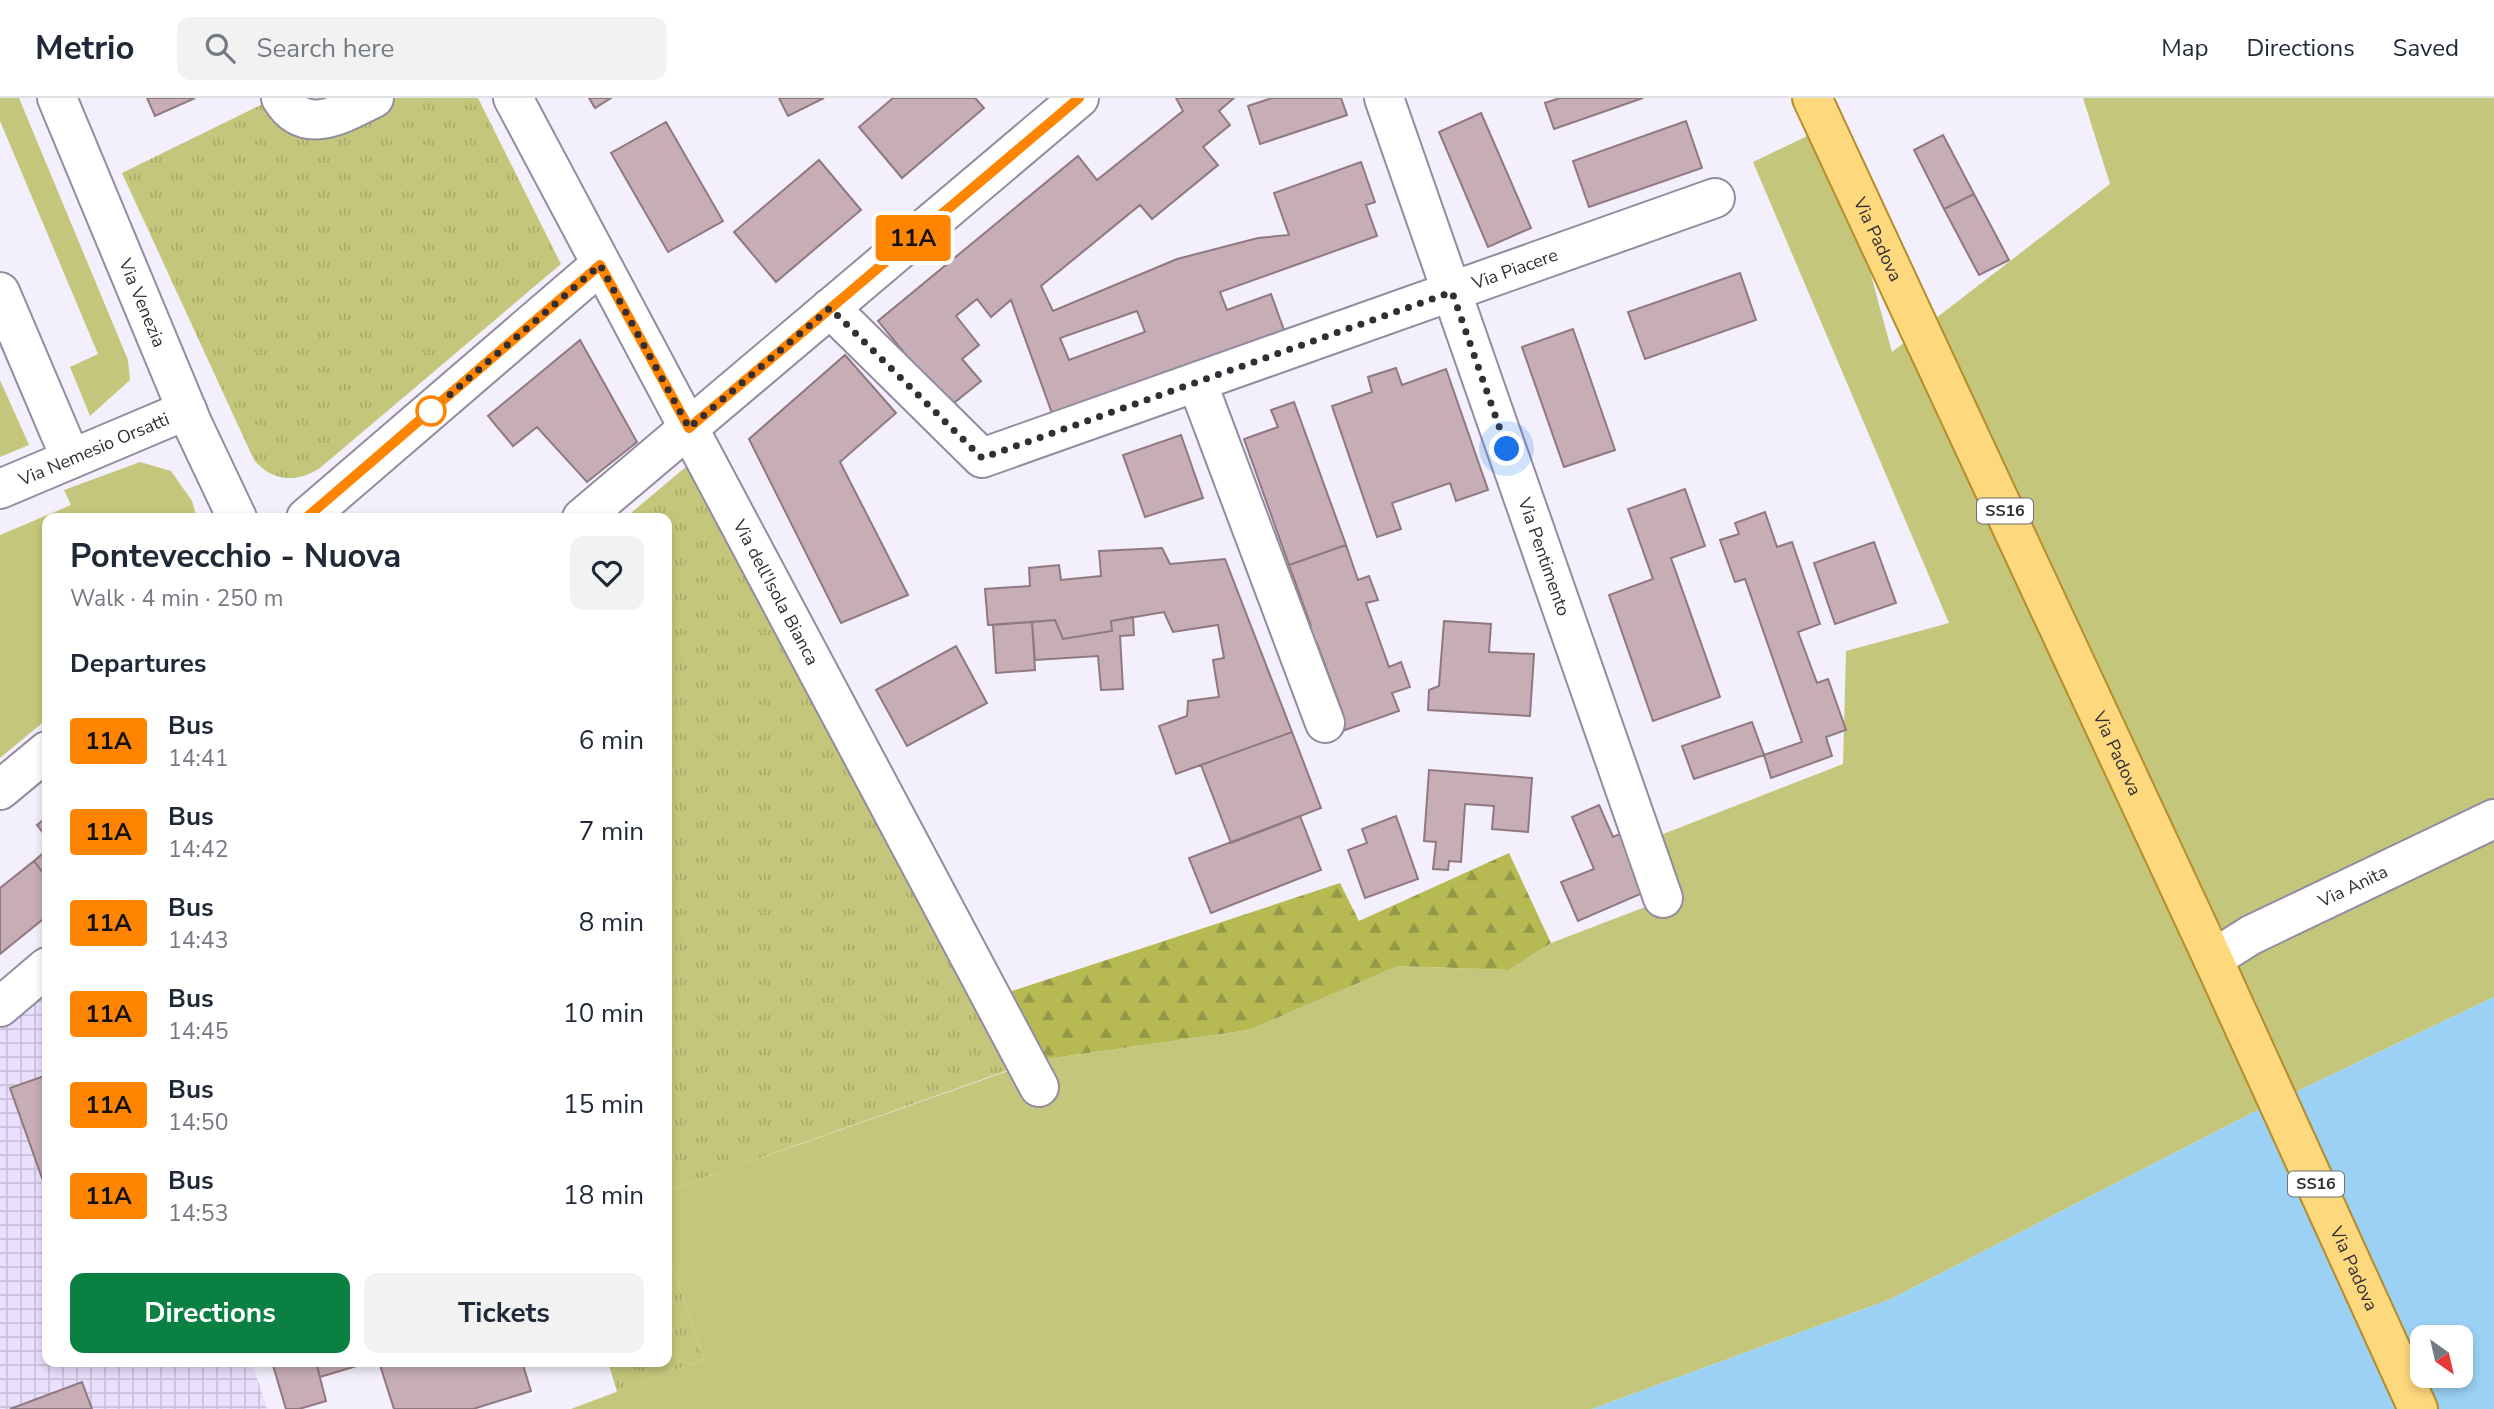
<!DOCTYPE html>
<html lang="en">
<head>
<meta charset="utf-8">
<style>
  :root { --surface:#fff; --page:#f2f2f3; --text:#1f2937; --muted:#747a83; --line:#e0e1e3; --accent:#0b8043 }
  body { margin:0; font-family:"Nunito Sans",sans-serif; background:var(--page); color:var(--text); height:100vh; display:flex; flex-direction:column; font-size:26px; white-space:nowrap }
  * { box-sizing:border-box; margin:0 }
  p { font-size:23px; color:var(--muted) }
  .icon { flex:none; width:38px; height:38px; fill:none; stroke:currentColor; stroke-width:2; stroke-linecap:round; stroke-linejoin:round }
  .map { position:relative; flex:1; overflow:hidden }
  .drawer { position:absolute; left:42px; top:415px; width:630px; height:854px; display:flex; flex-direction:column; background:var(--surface); border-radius:14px; box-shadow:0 4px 10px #0003 }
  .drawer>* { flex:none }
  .badge { padding:0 14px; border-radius:5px; font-size:24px; line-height:46px }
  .needle { width:46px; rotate:146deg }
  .controls { position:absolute; left:2410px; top:1227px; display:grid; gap:14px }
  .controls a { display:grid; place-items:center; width:63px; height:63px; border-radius:14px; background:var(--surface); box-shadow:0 4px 10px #0003; font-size:35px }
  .you { position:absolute; width:35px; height:35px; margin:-18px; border:5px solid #fff; border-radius:50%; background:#1a73e8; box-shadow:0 0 0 10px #1a73e833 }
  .map>.badge { position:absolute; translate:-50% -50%; box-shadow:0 0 0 4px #fff }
  h2 { padding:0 28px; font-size:26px; line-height:63px }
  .round { display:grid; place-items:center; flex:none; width:74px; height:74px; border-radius:14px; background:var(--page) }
  .head { display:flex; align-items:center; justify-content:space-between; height:119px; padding:0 28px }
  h1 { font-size:33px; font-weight:700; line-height:52px }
  .primary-button { display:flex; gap:14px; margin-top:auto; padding:14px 28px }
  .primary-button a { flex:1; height:80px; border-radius:14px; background:var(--accent); color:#fff; font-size:28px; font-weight:700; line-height:80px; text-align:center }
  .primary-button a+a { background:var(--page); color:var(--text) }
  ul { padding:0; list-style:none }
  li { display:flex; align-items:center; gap:21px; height:91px; padding:0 28px }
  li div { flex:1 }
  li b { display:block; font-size:26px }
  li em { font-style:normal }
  li .badge { min-width:77px; font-weight:700; text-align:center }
  header { display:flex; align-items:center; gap:42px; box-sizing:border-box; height:98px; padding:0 35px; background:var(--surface); border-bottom:2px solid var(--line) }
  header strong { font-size:33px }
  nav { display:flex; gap:38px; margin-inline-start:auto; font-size:24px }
  .search { width:490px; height:63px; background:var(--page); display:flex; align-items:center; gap:18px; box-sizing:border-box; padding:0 24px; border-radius:14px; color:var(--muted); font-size:26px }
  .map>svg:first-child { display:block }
</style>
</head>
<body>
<header>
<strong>Metrio</strong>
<div class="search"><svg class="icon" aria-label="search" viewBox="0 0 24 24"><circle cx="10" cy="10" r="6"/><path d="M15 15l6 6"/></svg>Search here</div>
<nav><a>Map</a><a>Directions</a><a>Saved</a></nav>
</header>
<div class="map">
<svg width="2494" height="1311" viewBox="0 0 2494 1311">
  <defs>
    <pattern id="industrial-grid" width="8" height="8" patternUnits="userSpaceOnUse" patternTransform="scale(1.75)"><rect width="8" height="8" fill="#eae0fe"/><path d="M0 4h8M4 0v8" fill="none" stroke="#c9c0da"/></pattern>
    <pattern id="forest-firs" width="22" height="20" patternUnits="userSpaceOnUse" patternTransform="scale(1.75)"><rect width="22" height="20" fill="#b7ba53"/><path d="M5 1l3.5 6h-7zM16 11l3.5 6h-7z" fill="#959846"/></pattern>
    <pattern id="park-tufts" width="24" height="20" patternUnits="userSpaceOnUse" patternTransform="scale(1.75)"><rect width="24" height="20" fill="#c4c77b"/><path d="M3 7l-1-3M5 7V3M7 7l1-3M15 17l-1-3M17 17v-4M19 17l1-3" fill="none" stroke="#a9ab6b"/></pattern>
  </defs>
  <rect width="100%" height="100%" fill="#f3effc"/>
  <path fill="url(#industrial-grid)" d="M 42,895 L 47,909 L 47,1264 L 252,1264 L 267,1311 L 0,1311 L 0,931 Z"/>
  <path fill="#c4c77b" d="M 0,0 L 19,0 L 128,262 L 130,282 L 90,318 L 70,269 L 98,256 L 0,23 Z
    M 2083,0 L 2494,0 L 2494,899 L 2254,1014 L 1891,1201 L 1592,1311 L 571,1311 L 704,1261 L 667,1153 L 667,1093 L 1039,962 L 1249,932 L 1398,868 L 1509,872 L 1551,845 L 1674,798 L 1658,738 L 1843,666 L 1846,553 L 1949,525 L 1753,64 L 1830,27 L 1892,254 L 2110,86 Z
    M 0,282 L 29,347 L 0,359 Z
    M 140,364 L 171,373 L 192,403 L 197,420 L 47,420 L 47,621 L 0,660 L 0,437 L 71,407 L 64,392 Z"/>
  <path fill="url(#forest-firs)" d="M 1509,755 L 1551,845 L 1509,872 L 1398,868 L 1249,932 L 1039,962 L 1006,895 L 1340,785 L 1359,823 Z"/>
  <path fill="url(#park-tufts)" d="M 387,0 L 478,0 L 561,166 L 320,370 C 298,385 272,384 254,362 L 122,75 L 273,1 L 279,14 Z
    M 706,352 L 1020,968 L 667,1093 L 667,420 L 625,420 Z
    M 667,1153 L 704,1261 L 617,1294 L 608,1264 L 667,1264 Z"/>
  <path fill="#9bd1f5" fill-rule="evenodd" d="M 2494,899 L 2494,1311 L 1592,1311 L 1891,1201 L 2254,1014 ZM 2422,1239 L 2460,1239 L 2460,1278 L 2422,1278 Z"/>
  <path fill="#c6adb6" stroke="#907880" stroke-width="2" fill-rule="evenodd" d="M 147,0 L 195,0 L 155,18 Z
    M 589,0 L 611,0 L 595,10 Z
    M 779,0 L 824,0 L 788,18 Z
    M 893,0 L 975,0 L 984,10 L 902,80 L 859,29 Z
    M 1176,0 L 1234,0 L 1219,13 L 1230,27 L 1203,49 L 1218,67 L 1152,121 L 1140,107 L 1041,188 L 1053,213 L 1177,161 L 1258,140 L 1289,137 L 1274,95 L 1361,64 L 1375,104 L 1366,107 L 1377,138 L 1220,194 L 1227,212 L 1271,196 L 1289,246 L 1057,329 L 1011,202 L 991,219 L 977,201 L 956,218 L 979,247 L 962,261 L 981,283 L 949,309 L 878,223 L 1078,58 L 1097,82 L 1183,13 ZM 1137,213 L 1145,234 L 1069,262 L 1060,240 Z
    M 1272,0 L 1341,0 L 1347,17 L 1260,46 L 1248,8 Z
    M 1560,0 L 1643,0 L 1554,31 L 1545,5 Z
    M 1481,15 L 1531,130 L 1488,149 L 1439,34 Z
    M 1686,23 L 1702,70 L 1589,109 L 1573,63 Z
    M 666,24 L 723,123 L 668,154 L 611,55 Z
    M 1943,37 L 1974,96 L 1944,111 L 1914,52 Z
    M 819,62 L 861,112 L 776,184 L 734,134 Z
    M 1974,96 L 2009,162 L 1979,177 L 1944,111 Z
    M 1740,175 L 1756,222 L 1645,261 L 1628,214 Z
    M 1573,231 L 1615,352 L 1564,369 L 1522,249 Z
    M 580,242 L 637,344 L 587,384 L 537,329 L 513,348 L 488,318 Z
    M 845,257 L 896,315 L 840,364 L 908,497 L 841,525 L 749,341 Z
    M 1396,270 L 1402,287 L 1446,271 L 1488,392 L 1456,403 L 1450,385 L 1392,405 L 1401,431 L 1377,439 L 1332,308 L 1372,294 L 1368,279 Z
    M 1294,304 L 1346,447 L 1289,467 L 1244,341 L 1278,329 L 1271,312 Z
    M 1181,337 L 1203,400 L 1145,419 L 1123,357 Z
    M 1685,391 L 1705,448 L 1671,460 L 1720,599 L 1653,623 L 1609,497 L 1653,481 L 1628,411 Z
    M 1765,414 L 1777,449 L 1792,444 L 1820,526 L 1798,534 L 1817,585 L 1828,581 L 1846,632 L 1826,639 L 1832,658 L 1771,680 L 1764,657 L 1802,644 L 1745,481 L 1735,484 L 1720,442 L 1739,436 L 1735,425 Z
    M 1874,444 L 1896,505 L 1835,526 L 1814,465 Z
    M 1346,447 L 1358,482 L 1369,478 L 1378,502 L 1366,505 L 1389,569 L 1401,564 L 1410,589 L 1392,595 L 1399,613 L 1334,636 L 1330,625 L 1344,619 L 1317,545 L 1298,551 L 1292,535 L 1311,528 L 1289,467 Z
    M 1162,450 L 1170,466 L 1225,461 L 1292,634 L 1176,676 L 1159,628 L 1187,618 L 1188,603 L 1219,599 L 1213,562 L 1224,560 L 1218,527 L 1173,534 L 1164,514 L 1111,523 L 1112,533 L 1063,541 L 1055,522 L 988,527 L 985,491 L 1030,488 L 1029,470 L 1059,467 L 1061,482 L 1101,478 L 1099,453 Z
    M 1133,519 L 1134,537 L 1120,538 L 1123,591 L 1101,592 L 1098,558 L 1035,562 L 1032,524 L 1055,522 L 1063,541 L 1112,533 L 1111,523 Z
    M 1444,523 L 1491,526 L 1489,554 L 1534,556 L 1530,618 L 1428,612 L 1429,592 L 1439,588 Z
    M 1032,524 L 1035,572 L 996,575 L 993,527 Z
    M 956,548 L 987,605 L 907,648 L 876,592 Z
    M 1752,624 L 1764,657 L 1694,681 L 1682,648 Z
    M 1292,634 L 1321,710 L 1231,745 L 1201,667 Z
    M 1429,672 L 1532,680 L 1528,734 L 1492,731 L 1494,708 L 1465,706 L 1461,764 L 1449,763 L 1448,772 L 1433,771 L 1436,744 L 1424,743 Z
    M 1599,707 L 1613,739 L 1627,733 L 1645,794 L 1578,823 L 1561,784 L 1594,771 L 1572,719 Z
    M 1300,718 L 1321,772 L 1211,815 L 1189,760 Z
    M 1396,718 L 1418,781 L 1365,800 L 1348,752 L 1367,745 L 1362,731 Z
    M 47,719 L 47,740 L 37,727 Z
    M 47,752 L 47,780 L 34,763 Z
    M 34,763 L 47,780 L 47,818 L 0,856 L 0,790 Z
    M 47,977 L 47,1094 L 10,990 Z
    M 272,1264 L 316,1264 L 326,1303 L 299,1311 L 286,1311 Z
    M 316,1264 L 370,1264 L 320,1279 Z
    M 379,1264 L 522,1264 L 531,1293 L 473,1311 L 394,1311 Z
    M 82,1284 L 92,1311 L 10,1311 Z"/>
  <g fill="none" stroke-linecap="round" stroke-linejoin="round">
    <defs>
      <g id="minor">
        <path id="s1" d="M 57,0 L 193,327 L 237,420"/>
        <path d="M 281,0 C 305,39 342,16 374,0"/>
        <path id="s2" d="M 513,0 L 1039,989"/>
        <path id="s3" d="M 1384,0 L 1663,800"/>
        <path d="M 0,194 L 71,361"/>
        <path id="s4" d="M 830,210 L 982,360 L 1715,100"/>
        <path d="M 1197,284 L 1325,625"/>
        <path id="s5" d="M 0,391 L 187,312"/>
        <path d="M 306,420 L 600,167"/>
        <path d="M 582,420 L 1079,0"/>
        <path d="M 0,692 L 47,653"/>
        <path id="s6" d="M 2213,861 L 2251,837 L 2494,721"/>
        <path d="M 0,909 L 47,869"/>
      </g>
      <g id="major">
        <path id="s7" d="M 1812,0 L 2213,861 L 2418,1311"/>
      </g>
    </defs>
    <use href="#minor" stroke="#938ca0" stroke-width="42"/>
    <use href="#major" stroke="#b68c2a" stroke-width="42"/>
    <use href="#minor" stroke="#fff" stroke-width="38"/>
    <use href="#major" stroke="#fed87c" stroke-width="38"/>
  </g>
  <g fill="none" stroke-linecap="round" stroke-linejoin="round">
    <defs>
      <path id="line" d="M 306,420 L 600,167 L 689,330 L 1079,0"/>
    </defs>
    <use href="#line" stroke="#fff" stroke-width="16"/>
    <use href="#line" stroke="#ff8400" stroke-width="10"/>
    <path stroke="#312e36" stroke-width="7" stroke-dasharray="0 12.6" d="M 431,313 L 600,167 L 689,330 L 830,210 L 982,360 L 1452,194 L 1507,351"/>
  </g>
  <circle fill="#fff" stroke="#ff8400" stroke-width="3.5" cx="431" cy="313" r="14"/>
  <g text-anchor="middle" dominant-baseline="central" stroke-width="5" stroke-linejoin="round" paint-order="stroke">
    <g fill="#fff" stroke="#6f6d72" stroke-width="2">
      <rect x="1977" y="400.5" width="56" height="25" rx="5"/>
      <rect x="2288" y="1073.5" width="56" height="25" rx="5"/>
    </g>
    <g font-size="16" font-weight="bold" fill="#312e36">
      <text x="2005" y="413">SS16</text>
      <text x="2316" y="1086">SS16</text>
    </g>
    <g font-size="18" fill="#312e36" stroke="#fff">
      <text stroke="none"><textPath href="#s7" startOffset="156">Via Padova</textPath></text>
      <text stroke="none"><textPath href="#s4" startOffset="779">Via Piacere</textPath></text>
      <text stroke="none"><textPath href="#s1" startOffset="222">Via Venezia</textPath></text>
      <text stroke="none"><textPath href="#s5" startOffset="102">Via Nemesio Orsatti</textPath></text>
      <text stroke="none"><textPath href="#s3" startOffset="486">Via Pentimento</textPath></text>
      <text stroke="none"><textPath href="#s2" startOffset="560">Via dell'Isola Bianca</textPath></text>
      <text stroke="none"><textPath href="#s7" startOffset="723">Via Padova</textPath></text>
      <text stroke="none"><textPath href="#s6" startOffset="158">Via Anita</textPath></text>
      <text stroke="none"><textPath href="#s7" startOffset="1290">Via Padova</textPath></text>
    </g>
  </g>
</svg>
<div class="controls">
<a><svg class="needle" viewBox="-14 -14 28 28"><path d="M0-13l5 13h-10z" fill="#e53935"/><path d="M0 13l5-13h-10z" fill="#747a83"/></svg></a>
</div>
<div class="you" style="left:1507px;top:351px"></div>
<b class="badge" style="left:913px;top:140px;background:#ff8400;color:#111">11A</b>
<section class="drawer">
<div class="head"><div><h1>Pontevecchio - Nuova</h1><p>Walk · 4 min · 250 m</p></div><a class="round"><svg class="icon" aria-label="heart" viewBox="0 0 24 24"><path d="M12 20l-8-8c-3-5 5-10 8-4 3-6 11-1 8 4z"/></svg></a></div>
<h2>Departures</h2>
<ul>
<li><span class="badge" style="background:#ff8400;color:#111">11A</span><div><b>Bus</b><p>14:41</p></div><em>6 min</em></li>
<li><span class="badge" style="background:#ff8400;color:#111">11A</span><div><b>Bus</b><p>14:42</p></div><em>7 min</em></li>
<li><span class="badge" style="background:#ff8400;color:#111">11A</span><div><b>Bus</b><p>14:43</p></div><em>8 min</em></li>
<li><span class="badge" style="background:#ff8400;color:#111">11A</span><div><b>Bus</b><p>14:45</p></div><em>10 min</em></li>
<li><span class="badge" style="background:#ff8400;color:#111">11A</span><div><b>Bus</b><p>14:50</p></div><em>15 min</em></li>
<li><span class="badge" style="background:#ff8400;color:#111">11A</span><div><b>Bus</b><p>14:53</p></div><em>18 min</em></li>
</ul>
<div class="primary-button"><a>Directions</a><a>Tickets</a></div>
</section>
</div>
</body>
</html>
